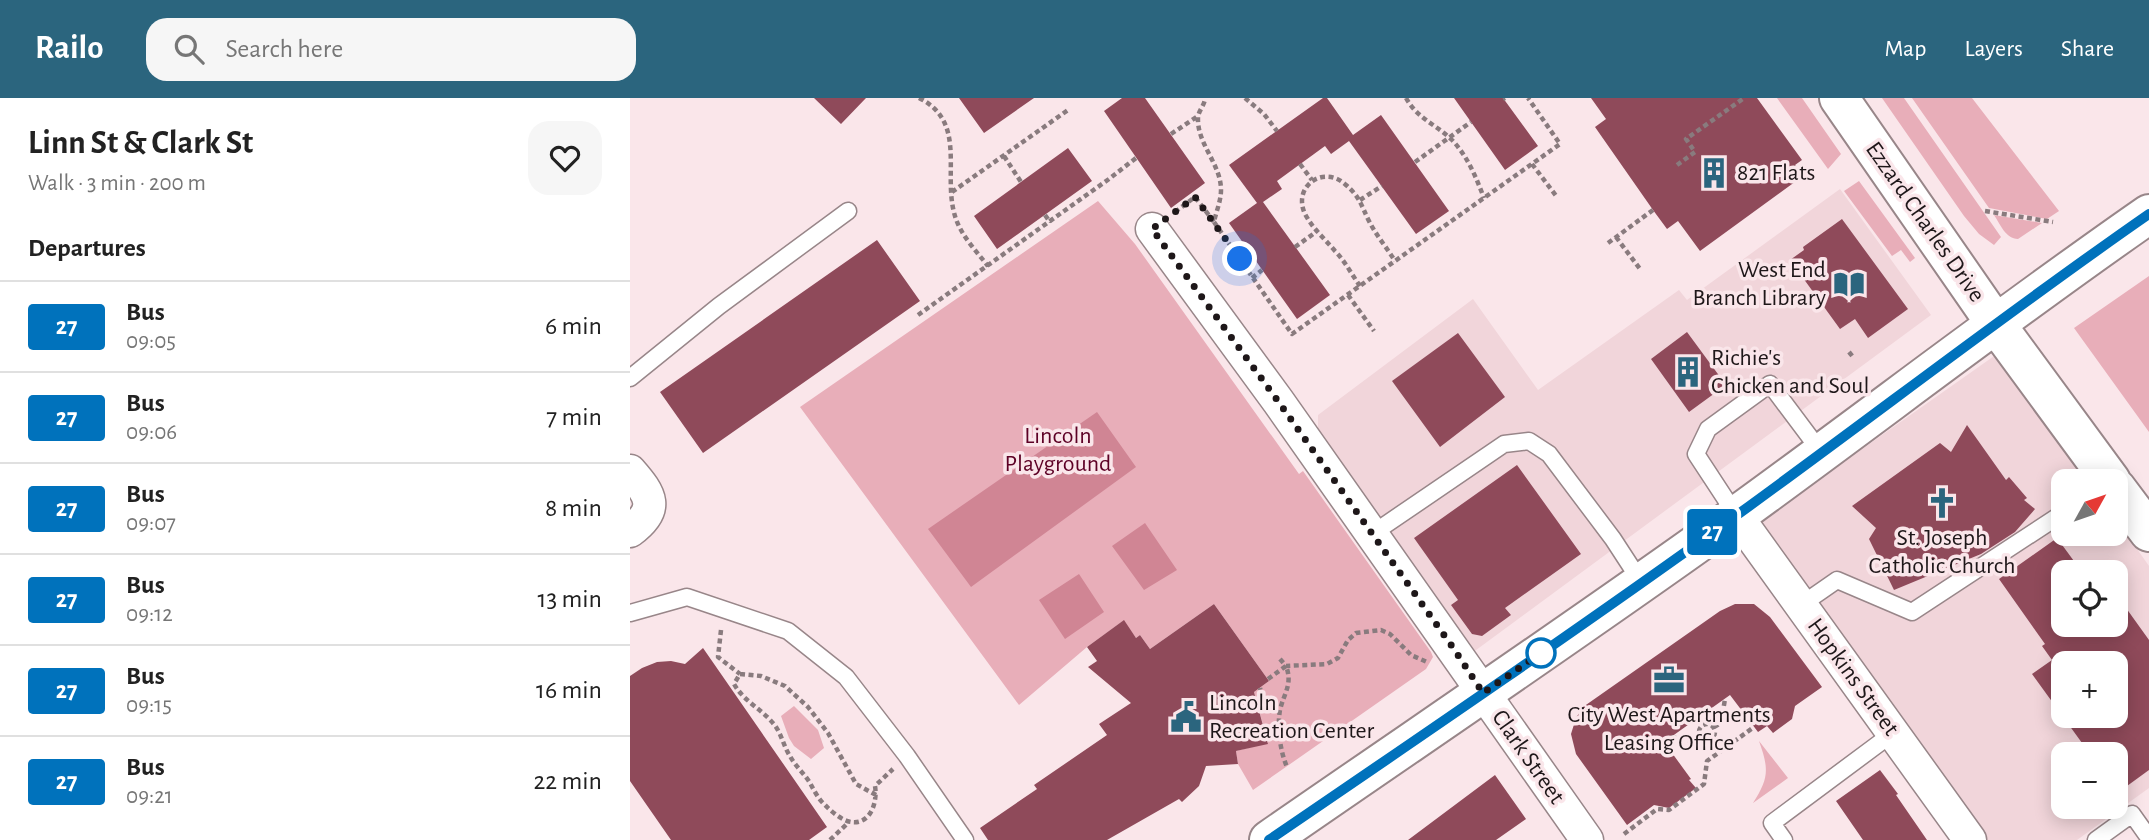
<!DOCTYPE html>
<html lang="en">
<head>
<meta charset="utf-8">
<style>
  :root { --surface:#fff; --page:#f6f6f6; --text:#222; --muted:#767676; --line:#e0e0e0; --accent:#2b657e }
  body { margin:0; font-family:"Alegreya Sans",sans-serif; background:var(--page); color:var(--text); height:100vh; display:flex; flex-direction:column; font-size:26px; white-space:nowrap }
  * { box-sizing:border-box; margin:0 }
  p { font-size:23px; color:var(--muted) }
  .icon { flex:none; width:38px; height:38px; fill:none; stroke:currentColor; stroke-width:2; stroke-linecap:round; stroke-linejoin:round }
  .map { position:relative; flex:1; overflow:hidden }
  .side { display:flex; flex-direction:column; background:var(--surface); width:630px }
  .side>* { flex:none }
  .badge { padding:0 14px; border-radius:5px; font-size:24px; line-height:46px }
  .needle { width:46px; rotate:50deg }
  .buttons { position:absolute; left:1421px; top:371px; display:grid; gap:14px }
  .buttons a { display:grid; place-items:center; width:77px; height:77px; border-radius:14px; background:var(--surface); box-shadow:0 4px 18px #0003; font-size:35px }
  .you { position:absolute; width:35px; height:35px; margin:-18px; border:5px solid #fff; border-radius:50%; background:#1a73e8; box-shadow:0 0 0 10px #1a73e833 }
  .map>.badge { position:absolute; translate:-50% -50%; box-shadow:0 0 0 4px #fff }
  h2 { padding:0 28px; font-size:26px; line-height:63px }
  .round { display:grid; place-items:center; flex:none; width:74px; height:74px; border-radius:21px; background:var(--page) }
  .headline { display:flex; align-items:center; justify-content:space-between; height:119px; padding:0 28px }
  h1 { font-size:33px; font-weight:700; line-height:52px }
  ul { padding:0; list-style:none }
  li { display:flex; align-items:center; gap:21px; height:91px; padding:0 28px; border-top:2px solid var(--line) }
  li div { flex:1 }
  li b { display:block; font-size:26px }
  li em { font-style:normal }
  li .badge { min-width:77px; font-weight:700; text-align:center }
  header { display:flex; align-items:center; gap:42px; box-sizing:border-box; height:98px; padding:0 35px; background:var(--accent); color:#fff }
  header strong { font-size:33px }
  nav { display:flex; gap:38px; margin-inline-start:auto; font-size:24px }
  .search { width:490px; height:63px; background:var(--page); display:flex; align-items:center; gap:18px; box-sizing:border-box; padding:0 24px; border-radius:21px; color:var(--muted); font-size:26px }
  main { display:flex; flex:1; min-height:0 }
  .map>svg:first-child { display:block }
</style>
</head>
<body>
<header>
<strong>Railo</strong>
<div class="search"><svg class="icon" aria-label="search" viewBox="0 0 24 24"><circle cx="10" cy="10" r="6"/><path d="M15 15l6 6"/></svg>Search here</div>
<nav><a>Map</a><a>Layers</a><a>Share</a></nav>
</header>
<main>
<section class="side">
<div class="headline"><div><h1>Linn St &amp; Clark St</h1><p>Walk · 3 min · 200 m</p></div><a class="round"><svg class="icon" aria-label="heart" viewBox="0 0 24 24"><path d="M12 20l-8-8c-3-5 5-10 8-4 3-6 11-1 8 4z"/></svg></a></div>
<h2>Departures</h2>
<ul>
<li><span class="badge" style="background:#0072bc;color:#fff">27</span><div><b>Bus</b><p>09:05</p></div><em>6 min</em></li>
<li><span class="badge" style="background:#0072bc;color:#fff">27</span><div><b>Bus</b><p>09:06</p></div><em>7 min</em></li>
<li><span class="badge" style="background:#0072bc;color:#fff">27</span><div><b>Bus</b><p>09:07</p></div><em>8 min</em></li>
<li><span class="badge" style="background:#0072bc;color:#fff">27</span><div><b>Bus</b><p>09:12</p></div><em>13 min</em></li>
<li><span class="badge" style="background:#0072bc;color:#fff">27</span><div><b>Bus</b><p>09:15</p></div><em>16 min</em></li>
<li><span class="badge" style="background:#0072bc;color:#fff">27</span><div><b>Bus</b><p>09:21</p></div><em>22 min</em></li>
</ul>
</section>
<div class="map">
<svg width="1519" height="742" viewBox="0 0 1519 742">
  <rect width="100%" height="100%" fill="#fae6ea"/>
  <path fill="#f1d5da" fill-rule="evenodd" d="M 1210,91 L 1301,217 L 842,555 L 688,341 L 688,317 L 843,201 L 908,292 L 1049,192 L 1057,202 Z
    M 1367,256 L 1458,383 L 1433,383 L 1433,436 L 1486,436 L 1486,421 L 1519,468 L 1519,690 L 1447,742 L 1346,742 L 1120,430 ZM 1433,474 L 1486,474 L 1486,527 L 1433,527 ZM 1433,565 L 1486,565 L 1486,618 L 1433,618 ZM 1433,656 L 1486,656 L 1486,709 L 1433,709 Z"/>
  <path fill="#e8aeb9" d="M 1147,0 L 1172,0 L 1211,56 L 1198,71 Z
    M 1252,0 L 1274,0 L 1371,139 L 1364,147 L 1349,136 L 1334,118 Z
    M 1282,0 L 1342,0 L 1429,113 L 1417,121 L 1359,110 Z
    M 1229,83 L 1285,160 L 1280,164 L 1271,152 L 1262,158 L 1214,93 Z
    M 468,103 L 505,146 L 669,376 L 673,373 L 801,554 L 803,559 L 796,571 L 623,692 L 608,666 L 606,653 L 638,645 L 624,594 L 639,583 L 584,506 L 520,551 L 510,537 L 506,540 L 493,523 L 457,549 L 389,607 L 170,309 Z
    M 1364,117 L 1412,125 L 1388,141 C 1376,141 1370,126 1364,117 Z
    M 1519,178 L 1519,334 L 1444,230 Z
    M 164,608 L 188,632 L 194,650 L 181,661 L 164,648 L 159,640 L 151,618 Z
    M 1129,643 L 1158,680 L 1123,705 C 1139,680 1139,671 1129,643 Z"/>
  <path fill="#d08594" d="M 467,314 L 506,369 L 341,489 L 298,431 Z
    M 515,425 L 547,472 L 514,492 L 482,448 Z
    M 449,476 L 474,514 L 435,541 L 409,502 Z"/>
  <path fill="#8f4a5a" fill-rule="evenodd" d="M 184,0 L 236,0 L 211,26 Z
    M 329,0 L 404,0 L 354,35 Z
    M 492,0 L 515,0 L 575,85 L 541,110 L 474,13 Z
    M 693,0 L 697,0 L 723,37 L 751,17 L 819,113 L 786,136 L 719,43 L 701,56 L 695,48 L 647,83 L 652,91 L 633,104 L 700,197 L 667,221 L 599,125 L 627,105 L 599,67 Z
    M 824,0 L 873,0 L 908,48 L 875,72 Z
    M 961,0 L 1127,0 L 1172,62 L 1165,67 L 1173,78 L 1070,153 L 1048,123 L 1037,131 L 1023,112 L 965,29 L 976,21 Z
    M 438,50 L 462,83 L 367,151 L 344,118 Z
    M 1212,121 L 1278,211 L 1238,240 L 1225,221 L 1210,231 L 1160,162 L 1174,152 L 1173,149 Z
    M 247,142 L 290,203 L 73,355 L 30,294 Z
    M 1057,234 L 1096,287 L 1059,314 L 1021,261 Z
    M 828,235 L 875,299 L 810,349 L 762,283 Z
    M 1337,327 L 1376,382 L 1379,379 L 1397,400 L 1394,402 L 1405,411 L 1385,434 L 1351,456 L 1264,492 L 1239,441 L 1246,430 L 1222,408 L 1310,345 L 1321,354 Z
    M 887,367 L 951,456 L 875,510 L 881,517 L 852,538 L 842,536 L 821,507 L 828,502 L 784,440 Z
    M 1427,440 L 1452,474 L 1433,474 L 1433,527 L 1486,527 L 1486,496 L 1519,542 L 1519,672 L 1486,696 L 1486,656 L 1460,656 L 1402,576 L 1422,562 L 1412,548 L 1415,546 L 1369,481 ZM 1433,565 L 1486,565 L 1486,618 L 1433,618 Z
    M 584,506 L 639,583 L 624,594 L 638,646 L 606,653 L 608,666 L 576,668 L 569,688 L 552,704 L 549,701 L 477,742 L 358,742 L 350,730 L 407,691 L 404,687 L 477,637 L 469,626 L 501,605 L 458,569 L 467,563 L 457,549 L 494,522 L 506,540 L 510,537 L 520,551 Z
    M 1105,506 L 1124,506 L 1140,519 L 1192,589 L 1165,608 L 1162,621 L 1143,635 L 1137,628 L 1128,634 L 1100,597 L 1034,644 L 1061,681 L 1059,682 L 1066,690 L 1039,710 L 1024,707 L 997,727 L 946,656 L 941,636 L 946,620 L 953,609 L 1090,513 Z
    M 73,550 L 197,729 L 179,742 L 41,742 L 0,683 L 0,578 L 12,570 L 27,564 L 41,563 L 55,566 Z
    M 1250,672 L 1268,696 L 1266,697 L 1297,742 L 1233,742 L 1206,703 Z
    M 865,677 L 896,721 L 866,742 L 778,742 Z"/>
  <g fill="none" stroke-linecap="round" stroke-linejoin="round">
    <defs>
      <path id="lane" d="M 0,280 L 89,208 L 218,113
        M 1106,417 L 1066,356 L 1078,331 L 1140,286 L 1191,354
        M 742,436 L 874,346 L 899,343 L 919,356 L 983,441 L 1011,484
        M 1171,507 L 1207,482 L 1282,514 L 1433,415
        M 0,515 L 57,499 L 158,533 L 216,579 L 277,658 L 335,742
        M 1154,742 L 1142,725 L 1263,635
        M 1466,742 L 1502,716 L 1519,740"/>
      <path id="street" d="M 522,131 L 648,303 L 957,742
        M 0,373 C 21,397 30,411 0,433
        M 1106,417 L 1340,742"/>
      <path id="secondary" d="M 1209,0 L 1365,225 L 1481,383
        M 1486,390 L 1519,434
        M 639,742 C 795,634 953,528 1107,417 C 1245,317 1379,213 1519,116"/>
    </defs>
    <use href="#lane" stroke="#988689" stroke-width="19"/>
    <use href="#street" stroke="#988689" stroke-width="35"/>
    <use href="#secondary" stroke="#988689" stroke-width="42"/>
    <path stroke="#897b7e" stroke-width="4.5" stroke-dasharray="5 3.5" stroke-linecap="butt" d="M 289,0 C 338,24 312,76 325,118 C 330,136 346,153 358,168
      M 615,0 L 634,16 L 647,33
      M 776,0 C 787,20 805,26 821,41 C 837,57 846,79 854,100
      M 873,1 L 875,0
      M 541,36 L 568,18
      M 374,58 L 391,84
      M 785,64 L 841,24
      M 670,66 L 682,82
      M 902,66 L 927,99
      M 1047,67 L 1065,54 L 1056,41 L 1114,0
      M 322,94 L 438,12
      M 730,102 L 752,88
      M 1355,113 L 1423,124
      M 545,114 L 565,99 L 584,124 C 586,114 591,103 591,92 C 591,66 567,46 568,20 C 568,13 575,7 575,0
      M 415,117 L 420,124
      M 584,124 L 662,236 L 930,46 L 898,0
      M 986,139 L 1010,171
      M 978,145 L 1023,112
      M 665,149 L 686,134
      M 622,180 L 632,172
      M 730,188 C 722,177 715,163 705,153 C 694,140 683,131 675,116 C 662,88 694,66 716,87 C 730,99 731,107 739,123 C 746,137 757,150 765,163
      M 718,197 L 744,233
      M 288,217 L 479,81 L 506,60
      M 1219,254 L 1223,259
      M 91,532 L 88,559 L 110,576
      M 650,561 L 656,568 L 697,566 L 708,560 L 718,542 L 726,535 L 751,532 L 760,536 L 781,557 L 797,564
      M 638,581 L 656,568 C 663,586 654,595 650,612 C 647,629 650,653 657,669
      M 627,604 L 633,602 L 630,590
      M1069 634a8 8 0 1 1 16 0a8 8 0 1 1-16 0Z
      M 1084,629 L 1091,625 L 1095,601
      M 1041,639 L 1064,644 L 1071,639
      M 1082,640 L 1091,653
      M 246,697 L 226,686 L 198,635 L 178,609 L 155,588 L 131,578 L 110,576 L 104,586 C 114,604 134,612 146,629 C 152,638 154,649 160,658 C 165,668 174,675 180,685 C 184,692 188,701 195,707 C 201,713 209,720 217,723 C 239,730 248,706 245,688 L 263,671
      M 994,736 L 1027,711 L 1039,712 L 1074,686 L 1077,663 L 1124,629
      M 200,742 L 219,724"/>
    <use href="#lane" stroke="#fff" stroke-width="16"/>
    <use href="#street" stroke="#fff" stroke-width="32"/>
    <use href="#secondary" stroke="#fff" stroke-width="38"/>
  </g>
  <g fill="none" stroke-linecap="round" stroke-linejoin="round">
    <defs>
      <path id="line" d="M 639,742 C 796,635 953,528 1107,417 C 1245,317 1379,213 1519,116"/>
    </defs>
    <use href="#line" stroke="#fff" stroke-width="16"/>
    <use href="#line" stroke="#0072bc" stroke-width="10"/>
    <path stroke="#1e1719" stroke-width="7" stroke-dasharray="0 12.6" d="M 610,161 L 565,99 L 522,131 L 648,303 L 824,551 L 853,595 L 911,555"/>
  </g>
  <defs>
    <symbol id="building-bare" viewBox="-9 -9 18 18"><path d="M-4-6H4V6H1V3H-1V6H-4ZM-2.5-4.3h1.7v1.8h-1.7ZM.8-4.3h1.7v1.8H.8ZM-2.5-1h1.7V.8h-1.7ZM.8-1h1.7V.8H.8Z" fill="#2b657e" stroke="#fae6ea" stroke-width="2.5" paint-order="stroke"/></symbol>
    <symbol id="library-bare" viewBox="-9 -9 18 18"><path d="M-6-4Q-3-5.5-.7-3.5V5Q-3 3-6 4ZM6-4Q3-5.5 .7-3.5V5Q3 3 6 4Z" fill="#2b657e" stroke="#fae6ea" stroke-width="2.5" paint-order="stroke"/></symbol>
    <symbol id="church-bare" viewBox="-9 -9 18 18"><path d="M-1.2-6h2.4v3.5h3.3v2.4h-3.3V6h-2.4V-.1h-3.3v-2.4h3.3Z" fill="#2b657e" stroke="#fae6ea" stroke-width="2.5" paint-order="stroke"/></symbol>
    <symbol id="office-bare" viewBox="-9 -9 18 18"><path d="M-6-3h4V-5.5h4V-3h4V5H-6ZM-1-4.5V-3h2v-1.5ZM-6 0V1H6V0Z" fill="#2b657e" stroke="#fae6ea" stroke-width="2.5" paint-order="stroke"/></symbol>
    <symbol id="civic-bare" viewBox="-9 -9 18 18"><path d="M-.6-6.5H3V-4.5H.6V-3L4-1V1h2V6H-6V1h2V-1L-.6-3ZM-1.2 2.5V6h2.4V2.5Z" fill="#2b657e" stroke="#fae6ea" stroke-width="2.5" paint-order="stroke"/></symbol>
  </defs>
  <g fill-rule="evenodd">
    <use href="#building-bare" x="1062" y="53" width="44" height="44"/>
    <use href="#library-bare" x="1197" y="164" width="44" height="44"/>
    <use href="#building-bare" x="1036" y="252" width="44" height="44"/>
    <use href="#church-bare" x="1290" y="383" width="44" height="44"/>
    <use href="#office-bare" x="1017" y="560" width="44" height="44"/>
    <use href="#civic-bare" x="534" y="597" width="44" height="44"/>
  </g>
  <circle fill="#fff" stroke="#0072bc" stroke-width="3.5" cx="911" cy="555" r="14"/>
  <g text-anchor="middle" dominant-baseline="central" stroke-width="7" stroke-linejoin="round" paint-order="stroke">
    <g font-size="24" fill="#1e1719" stroke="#fae6ea" text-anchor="start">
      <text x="1107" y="75">821 Flats</text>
      <text x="1196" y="172" text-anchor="end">West End<tspan x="1196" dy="28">Branch Library</tspan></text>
      <text x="1081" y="260">Richie's<tspan x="1081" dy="28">Chicken and Soul</tspan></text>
      <text x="1312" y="440" text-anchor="middle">St. Joseph<tspan x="1312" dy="28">Catholic Church</tspan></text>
      <text x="579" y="605">Lincoln<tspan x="579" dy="28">Recreation Center</tspan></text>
      <text x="1039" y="617" text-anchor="middle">City West Apartments<tspan x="1039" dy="28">Leasing Office</tspan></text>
    </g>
    <g font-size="24" fill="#1e1719" stroke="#fae6ea">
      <text transform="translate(1295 124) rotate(55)">Ezzard Charles Drive</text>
      <text transform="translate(1223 579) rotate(54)">Hopkins Street</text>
      <text transform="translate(898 659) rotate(55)">Clark Street</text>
    </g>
    <g font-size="24" fill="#5d0025" stroke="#fae6ea">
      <text x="428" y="338">Lincoln<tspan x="428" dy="28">Playground</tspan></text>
    </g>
  </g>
</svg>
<div class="buttons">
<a><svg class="needle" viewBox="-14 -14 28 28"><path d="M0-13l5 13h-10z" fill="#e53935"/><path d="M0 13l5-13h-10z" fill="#767676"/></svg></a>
<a><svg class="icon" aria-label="locate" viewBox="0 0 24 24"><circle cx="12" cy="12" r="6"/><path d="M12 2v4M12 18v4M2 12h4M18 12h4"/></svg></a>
<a>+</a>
<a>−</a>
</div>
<div class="you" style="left:610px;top:161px"></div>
<b class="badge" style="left:1082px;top:434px;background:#0072bc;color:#fff">27</b>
</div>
</main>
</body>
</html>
